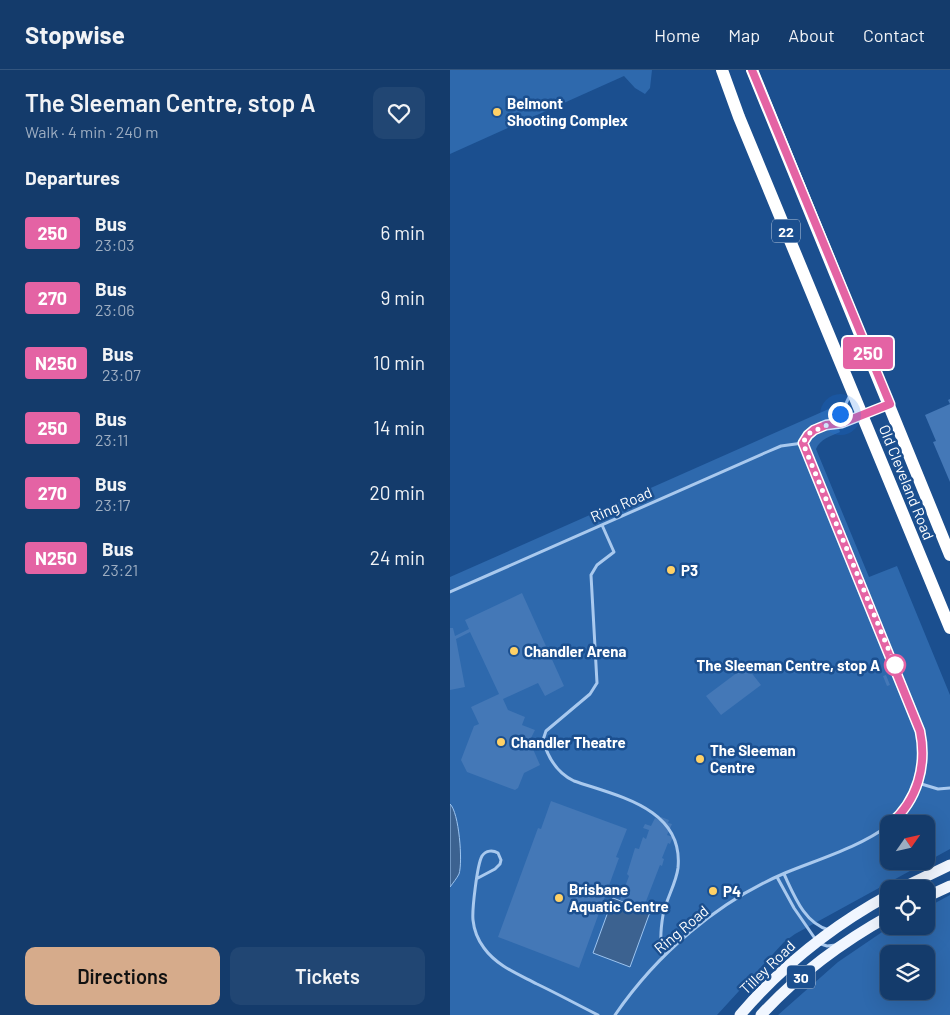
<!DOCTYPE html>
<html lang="en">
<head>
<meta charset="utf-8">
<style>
  :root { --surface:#143b6b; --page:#214673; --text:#f1f3f6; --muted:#9dadc1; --line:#33557e; --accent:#d6ab8b }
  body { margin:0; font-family:Barlow,sans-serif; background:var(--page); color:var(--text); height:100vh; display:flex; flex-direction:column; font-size:19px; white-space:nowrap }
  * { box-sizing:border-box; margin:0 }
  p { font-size:16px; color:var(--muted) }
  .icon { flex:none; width:28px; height:28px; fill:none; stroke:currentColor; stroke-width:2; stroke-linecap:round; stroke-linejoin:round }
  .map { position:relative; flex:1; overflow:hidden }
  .drawer { display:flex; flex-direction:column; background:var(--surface); width:450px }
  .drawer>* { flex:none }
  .badge { padding:0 10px; border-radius:4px; font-size:18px; line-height:32px }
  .needle { width:32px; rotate:56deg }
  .buttons { position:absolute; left:430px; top:745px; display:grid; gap:10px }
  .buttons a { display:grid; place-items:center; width:55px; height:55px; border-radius:10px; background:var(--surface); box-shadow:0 5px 20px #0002,0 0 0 1px var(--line); font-size:25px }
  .you { position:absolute; width:25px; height:25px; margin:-12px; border:4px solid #fff; border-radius:50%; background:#1a73e8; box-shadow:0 0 0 8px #1a73e833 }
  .map>.badge { position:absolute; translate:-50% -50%; box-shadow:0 0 0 2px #fff }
  h2 { padding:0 25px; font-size:19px; line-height:45px }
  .round { display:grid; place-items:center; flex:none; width:52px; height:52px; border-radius:10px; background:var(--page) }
  .headline { display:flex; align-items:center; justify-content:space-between; height:85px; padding:0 25px }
  h1 { font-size:24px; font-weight:600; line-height:38px }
  .button { display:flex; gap:10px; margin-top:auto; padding:10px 25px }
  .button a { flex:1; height:58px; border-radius:10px; background:var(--accent); color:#111; font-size:20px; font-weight:600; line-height:58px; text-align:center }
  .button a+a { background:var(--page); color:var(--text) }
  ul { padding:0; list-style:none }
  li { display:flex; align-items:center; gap:15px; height:65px; padding:0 25px }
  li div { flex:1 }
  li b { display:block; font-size:19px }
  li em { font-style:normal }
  li .badge { min-width:55px; font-weight:700; text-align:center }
  header { display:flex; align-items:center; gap:30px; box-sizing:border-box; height:70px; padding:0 25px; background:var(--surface); border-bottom:1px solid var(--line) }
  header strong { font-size:24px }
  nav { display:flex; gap:28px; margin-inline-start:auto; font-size:18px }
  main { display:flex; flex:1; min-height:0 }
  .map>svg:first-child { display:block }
</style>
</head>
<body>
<header>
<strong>Stopwise</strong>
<nav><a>Home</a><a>Map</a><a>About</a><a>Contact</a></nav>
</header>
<main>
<section class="drawer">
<div class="headline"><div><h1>The Sleeman Centre, stop A</h1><p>Walk · 4 min · 240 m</p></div><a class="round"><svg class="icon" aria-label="heart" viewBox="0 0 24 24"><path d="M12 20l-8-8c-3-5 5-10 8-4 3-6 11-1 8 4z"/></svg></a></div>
<h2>Departures</h2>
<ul>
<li><span class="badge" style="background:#e463a4;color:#fff">250</span><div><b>Bus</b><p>23:03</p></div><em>6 min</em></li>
<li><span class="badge" style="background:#e463a4;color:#fff">270</span><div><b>Bus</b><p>23:06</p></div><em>9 min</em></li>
<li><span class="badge" style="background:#e463a4;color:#fff">N250</span><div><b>Bus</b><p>23:07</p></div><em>10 min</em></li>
<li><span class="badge" style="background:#e463a4;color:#fff">250</span><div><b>Bus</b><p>23:11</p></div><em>14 min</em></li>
<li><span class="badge" style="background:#e463a4;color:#fff">270</span><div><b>Bus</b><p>23:17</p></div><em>20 min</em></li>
<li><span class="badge" style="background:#e463a4;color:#fff">N250</span><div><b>Bus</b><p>23:21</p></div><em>24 min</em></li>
</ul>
<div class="button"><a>Directions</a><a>Tickets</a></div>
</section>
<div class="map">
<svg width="500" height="945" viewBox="0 0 500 945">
  <rect width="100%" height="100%" fill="#1b4f8f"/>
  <path fill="#2e69ad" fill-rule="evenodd" d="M 0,0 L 202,0 L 200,18 L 195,24 L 185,18 L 174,6 L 0,84 Z
    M 381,338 L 390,362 C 381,366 370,369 366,379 L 419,507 L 447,496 L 500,625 L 500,779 L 345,864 L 334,872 L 267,945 L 0,945 L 0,507 ZM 439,754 L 476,754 L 476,791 L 439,791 Z
    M 500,825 L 500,945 L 328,945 L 388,892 L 441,856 L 476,856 L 476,838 ZM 439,884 L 476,884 L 476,921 L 439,921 Z"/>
  <path fill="#3c6290" stroke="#9cc4f0" d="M 0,734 C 9,742 13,792 9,804 C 7,808 3,813 0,817 Z
    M 163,828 L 200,842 L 180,897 L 143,883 Z"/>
  <path fill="#4478b7" d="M 500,329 L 500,412 L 483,372 L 486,371 L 475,345 L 500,334 L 498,330 Z
    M 72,523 L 114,616 L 95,626 L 88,613 L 53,629 L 58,640 L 75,647 L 72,655 L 85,660 L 81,668 L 85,671 L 83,679 L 90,695 L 74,703 L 68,718 L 65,720 L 17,702 L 11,690 L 24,656 L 29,654 L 21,637 L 49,624 L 20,562 L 6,569 L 15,617 L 0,620 L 0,558 L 3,558 L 5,566 L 19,559 L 15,550 Z
    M 296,596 L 311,615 L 271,645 L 256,626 Z
    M 436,605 L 440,615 L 437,616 L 433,606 Z
    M 101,731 L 177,759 L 166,787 L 169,788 L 129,898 L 48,867 L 88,758 L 91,759 Z
    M 211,747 L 219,750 L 218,753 L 222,754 L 217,765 L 223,767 L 220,774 L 218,773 L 212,788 L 214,789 L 212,796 L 210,795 L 193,839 L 170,830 L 179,806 L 177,804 L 185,778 L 189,779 L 193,767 L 196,769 L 199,760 L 193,758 L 195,754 L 201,756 L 205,748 L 210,750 Z"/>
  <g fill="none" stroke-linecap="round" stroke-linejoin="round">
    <path stroke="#a9c9ee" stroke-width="3" d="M 416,344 L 436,336
      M 410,346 L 364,361 L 358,365 L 353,373 L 470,661 C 477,695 468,730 440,754
      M 377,355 L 391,344 L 400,325
      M 152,455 L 164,482 L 147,495 L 141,505 L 147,613 L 140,624 L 96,661 L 93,670 C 98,688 107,703 124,711 C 167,726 234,738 228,798 C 226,814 216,829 213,845 C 211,857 209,875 214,886
      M 0,522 L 317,382 L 331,376 L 353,373
      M 468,713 L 488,719 L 500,718
      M 334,804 C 344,825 354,853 379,860
      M 327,807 L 344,838 L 366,870
      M 28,808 L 45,799 L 50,794 L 51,790 L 48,783 C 43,780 36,780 32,786 C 27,795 22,840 23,850 C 24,860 28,870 34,878 C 47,896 68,904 87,914 C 108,924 128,935 148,945
      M 371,874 L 377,876 L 386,875
      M 165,945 C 207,884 267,832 335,803 C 369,789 410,777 439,755"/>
    <path stroke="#f0f6ff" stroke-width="11" d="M 450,819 L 500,795
      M 476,827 L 500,816
      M 290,945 C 332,896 382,856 439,825
      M 311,945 C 347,906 392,872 439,846"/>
    <path stroke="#fff" stroke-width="12" d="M 272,0 L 289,47 L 500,558
      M 302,0 L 500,485"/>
  </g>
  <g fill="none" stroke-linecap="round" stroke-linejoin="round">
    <defs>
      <path id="line" d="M 302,0 L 440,334 L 392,353 L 376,355 L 364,360 L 358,365 L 353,373 L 470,661 C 477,695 468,730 440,754"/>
    </defs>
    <use href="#line" stroke="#fff" stroke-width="11"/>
    <use href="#line" stroke="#e463a4" stroke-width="8"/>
    <path stroke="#fff" stroke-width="5" stroke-dasharray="0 9" d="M 390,344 C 386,348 382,352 377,355 C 367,361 353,361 354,376 L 445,595"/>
  </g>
  <g fill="#ffd166" stroke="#1b4f8f" stroke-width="2">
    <circle cx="47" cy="42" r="5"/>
    <circle cx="221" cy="500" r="5"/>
    <circle cx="64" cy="581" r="5"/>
    <circle cx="51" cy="672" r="5"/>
    <circle cx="250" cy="689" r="5"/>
    <circle cx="263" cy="821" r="5"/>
    <circle cx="109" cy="828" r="5"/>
  </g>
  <circle fill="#fff" stroke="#e463a4" stroke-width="2.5" cx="445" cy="595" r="10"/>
  <g text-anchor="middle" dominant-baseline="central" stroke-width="5" stroke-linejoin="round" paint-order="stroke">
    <g fill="#1b4f8f" stroke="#bbcadd" stroke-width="1">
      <rect x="322" y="149.5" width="28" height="23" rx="4"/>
      <rect x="337" y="895.5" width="28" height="23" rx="4"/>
    </g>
    <g font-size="14" font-weight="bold" fill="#fff">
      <text x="336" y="161">22</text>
      <text x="351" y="907">30</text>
    </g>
    <g font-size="15" font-weight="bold" fill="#fff" stroke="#1b4f8f" text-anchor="start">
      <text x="57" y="33">Belmont<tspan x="57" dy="17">Shooting Complex</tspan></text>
      <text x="231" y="500">P3</text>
      <text x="74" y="581">Chandler Arena</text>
      <text x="61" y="672">Chandler Theatre</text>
      <text x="260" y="680">The Sleeman<tspan x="260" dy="17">Centre</tspan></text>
      <text x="119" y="819">Brisbane<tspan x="119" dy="17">Aquatic Centre</tspan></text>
      <text x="273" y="821">P4</text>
    </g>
    <g font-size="15" fill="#fff" stroke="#1b4f8f">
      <text transform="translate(457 412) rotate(68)">Old Cleveland Road</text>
      <text transform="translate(171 434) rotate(-24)">Ring Road</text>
      <text transform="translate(231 859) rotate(-40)">Ring Road</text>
      <text transform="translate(317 897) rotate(-44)">Tilley Road</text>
    </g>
    <g font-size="15" font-weight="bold" fill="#fff" stroke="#1b4f8f" text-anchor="end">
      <text x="430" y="595">The Sleeman Centre, stop A</text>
    </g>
  </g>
</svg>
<div class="buttons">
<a><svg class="needle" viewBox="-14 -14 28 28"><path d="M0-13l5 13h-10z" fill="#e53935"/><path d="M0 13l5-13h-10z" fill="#9dadc1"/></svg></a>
<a><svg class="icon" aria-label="locate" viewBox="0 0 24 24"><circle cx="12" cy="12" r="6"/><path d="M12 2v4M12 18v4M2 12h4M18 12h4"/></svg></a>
<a><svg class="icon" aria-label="layers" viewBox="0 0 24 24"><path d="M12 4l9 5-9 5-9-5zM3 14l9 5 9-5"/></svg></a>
</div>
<div class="you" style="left:390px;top:344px"></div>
<b class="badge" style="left:418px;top:283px;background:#e463a4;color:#fff">250</b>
</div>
</main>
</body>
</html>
